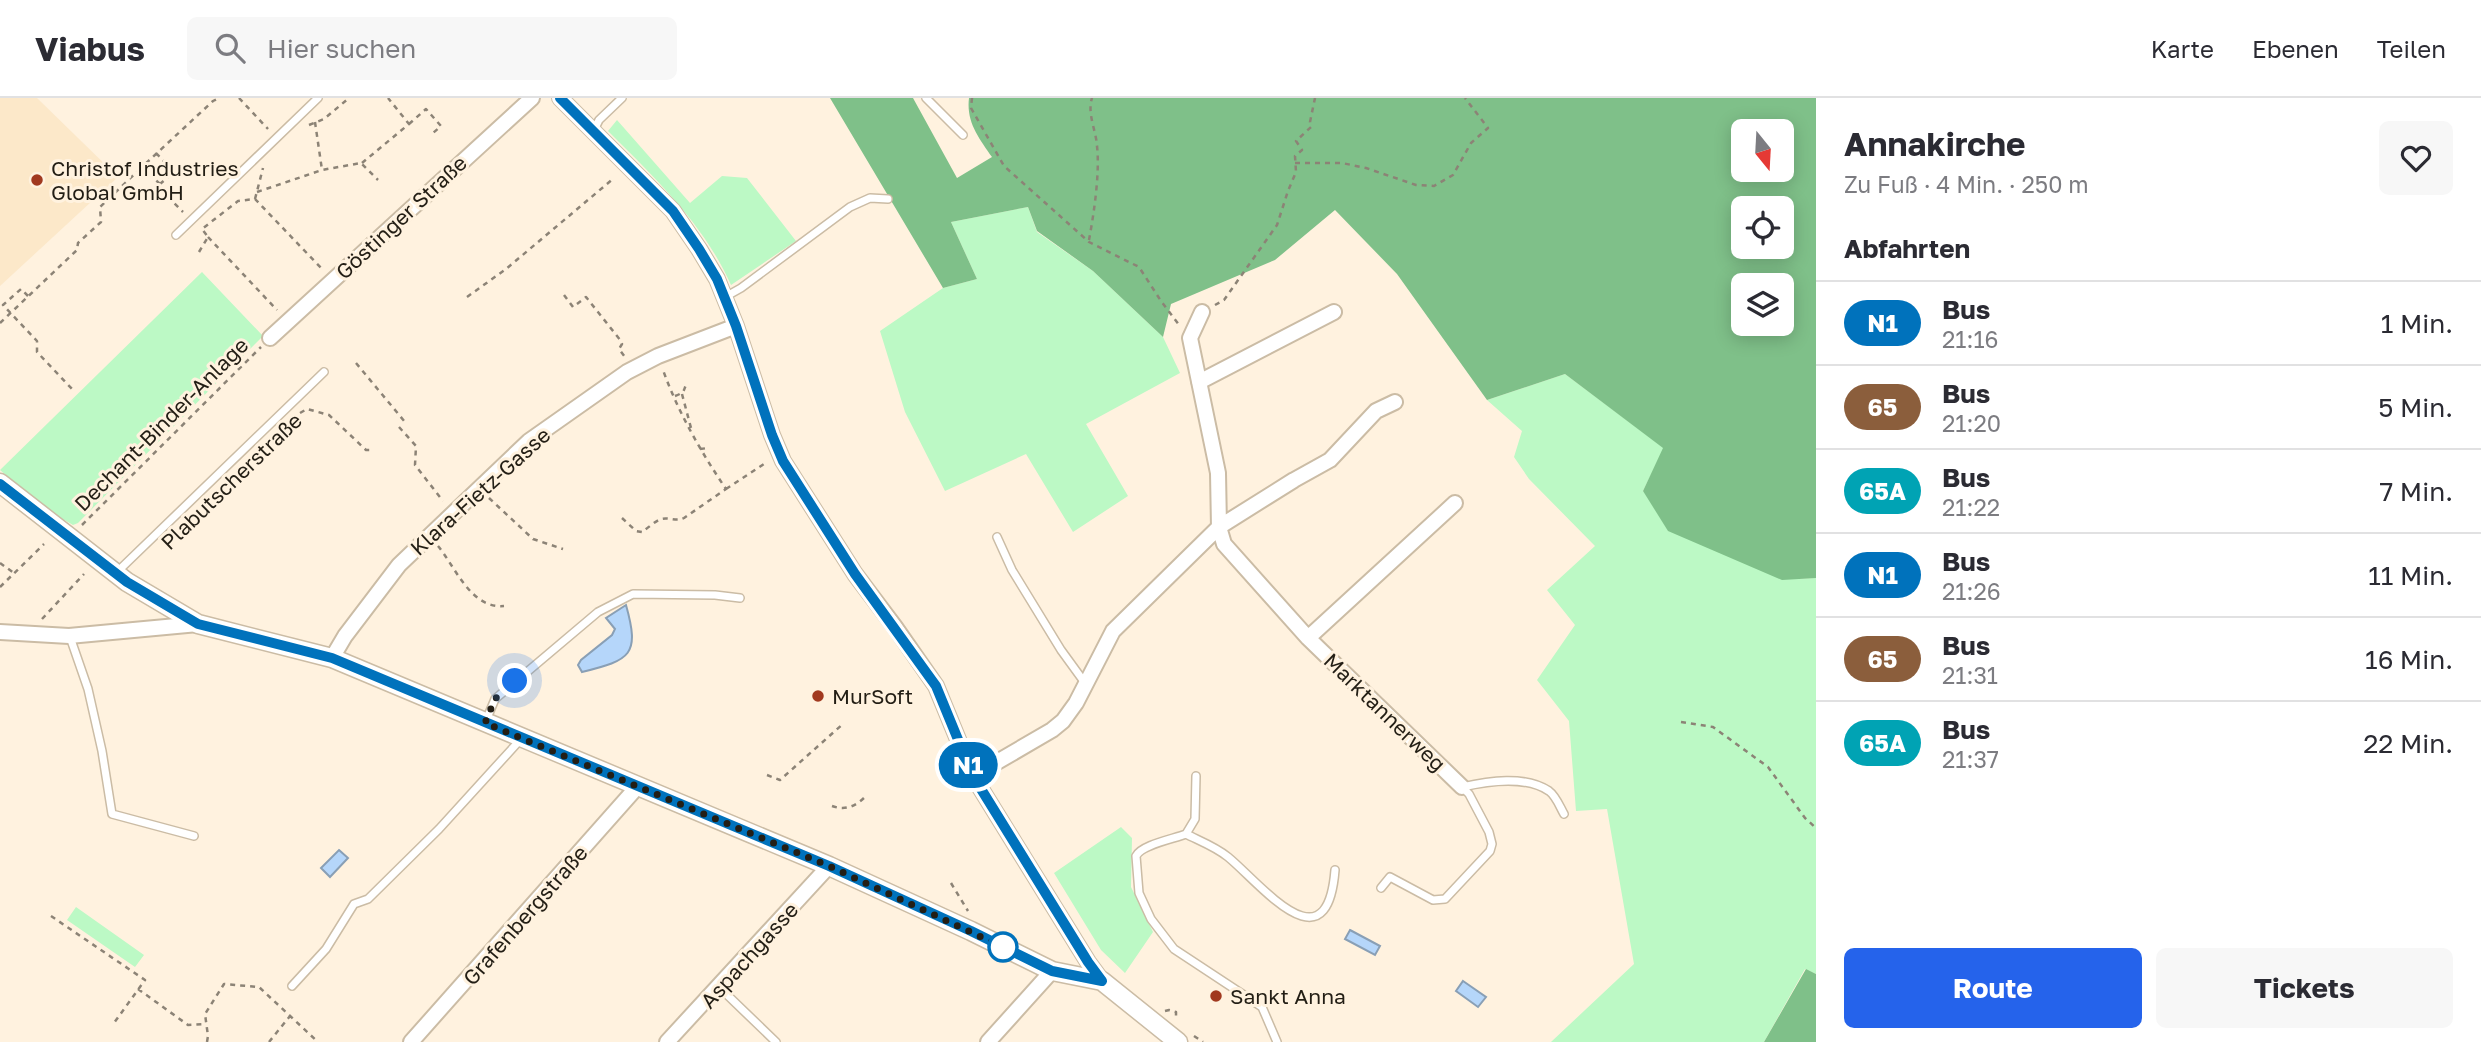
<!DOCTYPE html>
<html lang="de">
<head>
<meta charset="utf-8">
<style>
  :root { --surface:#fff; --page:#f7f7f7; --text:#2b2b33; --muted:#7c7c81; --line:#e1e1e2; --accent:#2563eb }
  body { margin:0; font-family:"Golos Text",sans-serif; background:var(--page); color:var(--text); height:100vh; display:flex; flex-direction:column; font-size:26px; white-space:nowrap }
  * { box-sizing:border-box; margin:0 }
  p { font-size:23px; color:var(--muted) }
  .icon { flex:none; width:38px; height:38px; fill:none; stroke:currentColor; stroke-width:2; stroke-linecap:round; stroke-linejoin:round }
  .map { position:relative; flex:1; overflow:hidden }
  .sheet { display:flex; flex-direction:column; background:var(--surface); width:665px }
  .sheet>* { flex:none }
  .badge { padding:0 14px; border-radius:23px; font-size:24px; line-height:46px }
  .needle { width:46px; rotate:162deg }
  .tools { position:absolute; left:1731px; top:21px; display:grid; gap:14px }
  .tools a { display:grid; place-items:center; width:63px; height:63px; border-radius:10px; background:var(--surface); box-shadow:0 4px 18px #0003; font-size:35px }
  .you { position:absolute; width:35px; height:35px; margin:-18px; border:5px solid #fff; border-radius:50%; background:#1a73e8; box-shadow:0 0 0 10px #1a73e833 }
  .map>.badge { position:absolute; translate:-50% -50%; box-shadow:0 0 0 4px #fff }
  h2 { padding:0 28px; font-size:26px; line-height:63px }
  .round { display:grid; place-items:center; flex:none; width:74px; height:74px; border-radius:10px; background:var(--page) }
  .headline { display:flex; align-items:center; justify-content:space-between; height:119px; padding:0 28px }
  h1 { font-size:33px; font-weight:700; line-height:52px }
  .primary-button { display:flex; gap:14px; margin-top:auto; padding:14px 28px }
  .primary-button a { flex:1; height:80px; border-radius:10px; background:var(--accent); color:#fff; font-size:28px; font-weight:700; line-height:80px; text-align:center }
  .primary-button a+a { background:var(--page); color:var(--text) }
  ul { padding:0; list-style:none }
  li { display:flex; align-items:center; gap:21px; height:84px; padding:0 28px; border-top:2px solid var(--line) }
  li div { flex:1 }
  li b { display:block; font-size:26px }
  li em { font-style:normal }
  li .badge { min-width:77px; font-weight:700; text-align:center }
  header { display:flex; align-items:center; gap:42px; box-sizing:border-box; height:98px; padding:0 35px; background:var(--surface); border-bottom:2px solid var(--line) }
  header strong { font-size:33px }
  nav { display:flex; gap:38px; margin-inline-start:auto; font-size:24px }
  .search { width:490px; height:63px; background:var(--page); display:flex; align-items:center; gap:18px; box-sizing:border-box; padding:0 24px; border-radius:10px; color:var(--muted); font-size:26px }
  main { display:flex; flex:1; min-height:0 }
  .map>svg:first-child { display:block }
</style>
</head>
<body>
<header>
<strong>Viabus</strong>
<div class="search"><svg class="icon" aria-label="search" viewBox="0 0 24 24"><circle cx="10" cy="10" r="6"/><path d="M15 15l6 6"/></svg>Hier suchen</div>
<nav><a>Karte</a><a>Ebenen</a><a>Teilen</a></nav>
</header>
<main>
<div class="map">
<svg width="1816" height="944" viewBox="0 0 1816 944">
  <rect width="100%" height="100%" fill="#fff2df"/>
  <path fill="#fce8c9" d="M 0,0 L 37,0 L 118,79 L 0,188 Z"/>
  <path fill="#bcf9c5" d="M 617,22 L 690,105 L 722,78 L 747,80 L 796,143 L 731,187 C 704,126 654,79 608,33 Z
    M 1028,109 L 1037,134 L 1093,173 L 1163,239 L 1180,275 L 1086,326 L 1128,398 L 1073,434 L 1026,356 L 945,393 L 905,314 L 880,233 L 943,190 L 977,181 L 951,124 Z
    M 202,174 L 263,238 L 78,425 L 73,427 L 47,412 L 0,372 Z
    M 1565,276 L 1664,350 L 1643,393 L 1782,481 L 1816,480 L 1816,876 L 1805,871 L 1764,944 L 1551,944 L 1634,866 L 1607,711 L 1576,713 L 1569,623 L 1537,582 L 1575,527 L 1547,492 L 1595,448 L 1529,381 L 1514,359 L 1522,333 L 1487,302 Z
    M 1121,729 L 1132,740 L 1131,789 L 1153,834 L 1125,875 L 1101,852 L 1054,775 Z
    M 76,809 L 144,857 L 135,869 L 67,822 Z"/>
  <path fill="#7fc089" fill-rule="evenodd" d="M 830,0 L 913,0 L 957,80 L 992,59 C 979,40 966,24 969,0 L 1816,0 L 1816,480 L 1782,482 L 1668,433 L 1643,393 L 1663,350 L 1565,276 L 1487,302 L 1397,176 L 1335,112 L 1275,162 L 1171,206 L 1163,239 L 1093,173 L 1037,133 L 1028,109 L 951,124 L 977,181 L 943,190 ZM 1743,33 L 1782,33 L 1782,72 L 1743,72 ZM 1743,110 L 1782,110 L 1782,149 L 1743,149 ZM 1743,187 L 1782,187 L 1782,226 L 1743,226 Z
    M 1806,871 L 1816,876 L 1816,944 L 1764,944 Z"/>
  <path fill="#b5d6fa" stroke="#899fb5" stroke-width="2" d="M 626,507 C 640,557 631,562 582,574 L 578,567 L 581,562 L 612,537 L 615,531 L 606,520 Z
    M 339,752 L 348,760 L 330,779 L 321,770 Z
    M 1350,832 L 1380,848 L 1375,857 L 1345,841 Z
    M 1463,883 L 1486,899 L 1478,909 L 1456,893 Z"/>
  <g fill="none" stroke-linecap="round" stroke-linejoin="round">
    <defs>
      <path id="service" d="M 926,0 L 963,37
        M 594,32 L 599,22 L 622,0
        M 176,137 L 318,0
        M 725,199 L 741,190 L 850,109 L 870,100 L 888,101
        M 997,439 L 1012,472 L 1061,552 L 1085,585
        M 116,475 L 324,274
        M 70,539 L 88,591 L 102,653 L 112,716 L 194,738
        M 485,625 L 495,601 L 598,514 L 633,496 L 715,497 L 740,500
        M 1462,689 C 1488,683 1525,677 1549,693 C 1556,698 1560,709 1564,716
        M 1186,736 L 1195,721 L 1196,678
        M 1381,790 L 1390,779 L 1433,802 L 1445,801 L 1490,753 L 1492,746 L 1489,734 L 1469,696 L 1462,689
        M 292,888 L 326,851 L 354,806 L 368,801 L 439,731 L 521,641
        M 719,889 L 776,944
        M 1277,944 L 1262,909 L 1174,851 L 1151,821 L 1139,795 L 1136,758 C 1141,747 1173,741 1186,736 C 1200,743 1216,749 1228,759 C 1261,786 1327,872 1335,772"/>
      <path id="minor" d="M 560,0 L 673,113 L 699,151 L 717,181 L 736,228 L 772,337 L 783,363 L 855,476 L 895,529 L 936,588 L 973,678 L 1088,864 L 1102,883
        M 1202,214 L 1190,240 L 1218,375 L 1219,429 L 1224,446 L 1308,540 L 1462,689
        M 270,240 L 532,0
        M 1199,284 L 1334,214
        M 0,534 L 69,538 L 198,526
        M 1308,540 L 1455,405
        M 332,560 L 345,538 L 399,467 L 529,343 L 627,274 L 658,258 L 736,228
        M 973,678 L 1052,632 L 1063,623 L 1076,605 L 1113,533 L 1219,429 L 1294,382 L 1330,362 L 1376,313 L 1395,304
        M 411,944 L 638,688
        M 667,944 L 829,768
        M 988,944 L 1052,873"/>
      <path id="tertiary" d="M 0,385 L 127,484 L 198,526 L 332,560 L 829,768 L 971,833 L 1052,873 L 1102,883 L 1178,944"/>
    </defs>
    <use href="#service" stroke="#cbbca5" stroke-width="10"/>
    <use href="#minor" stroke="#cbbca5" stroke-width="18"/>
    <use href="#tertiary" stroke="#cbbca5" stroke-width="21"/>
    <path stroke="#8c8376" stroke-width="2.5" stroke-dasharray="5 5" stroke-linecap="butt" d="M 239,0 L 268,31
      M 972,0 L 971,10 L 1004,68 L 1089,144 L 1139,169 L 1161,203 L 1180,228
      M 315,24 L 322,72 L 361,65 L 378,82
      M 409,26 L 426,11 L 441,28 L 433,35
      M 309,27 L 324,21 L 349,0
      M 156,55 L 174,74 L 160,86 L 161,92 L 183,114
      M 362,65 L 409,26 L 388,0
      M 1295,65 L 1342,65 L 1366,70 L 1416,87 L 1434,88 L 1453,77 L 1471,45 L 1488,30 L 1465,0
      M 160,86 L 142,69 L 213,3 L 219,0
      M 257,94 L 322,72
      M 255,101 L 263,70
      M 208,139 L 277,212
      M 1089,142 C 1094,115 1100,75 1097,48 C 1096,32 1087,16 1092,0
      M 199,154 L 208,139 L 202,131 L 238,103 L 255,101 L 323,172
      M 564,197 L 573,209 L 586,199 L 621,243 L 622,246 L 619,251 L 625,259
      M 28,198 L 21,191 L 3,207 L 37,243 L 37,254 L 73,292
      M 467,199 L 506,171 L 614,80
      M 1215,207 L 1224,202 L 1277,127 L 1288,93 L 1296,74 L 1295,58 L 1302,52 L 1296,43 L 1311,29 L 1310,24 L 1315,0
      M 0,225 L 77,152 L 78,145 L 101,124 L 100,109 L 142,69
      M 356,265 L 405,324
      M 682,296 L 691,330
      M 675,298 C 686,294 683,292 687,285
      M 300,315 L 307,311 L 329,317 L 366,352 L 373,352
      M 399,329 L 416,348 L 415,367 L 443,403
      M 700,351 L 708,350
      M 726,391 L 767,364
      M 489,400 L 533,441 L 563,451
      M 622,420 L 636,433 L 642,434 C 648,430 655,423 661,421 C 670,419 676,424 684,420 L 726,391 C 701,354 678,314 663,272
      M 82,427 L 261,249
      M 438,448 C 456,470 471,511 504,508
      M 0,465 L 14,475
      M 0,489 L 44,446
      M 42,521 L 84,476
      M 1681,624 L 1713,629 L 1768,669 L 1805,720 L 1816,730
      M 767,677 L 780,682 L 844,625
      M 832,708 C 846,713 856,708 866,698
      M 951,785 L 968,813
      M 51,818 L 145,882 L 114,925
      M 138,891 L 188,927 L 206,926
      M 1165,913 L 1169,912 L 1176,914 L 1176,920
      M 1194,938 L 1203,944
      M 207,944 L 208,938 L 205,916 L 224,886 L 259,889 L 318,944
      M 269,944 L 290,918"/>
    <use href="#service" stroke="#fff" stroke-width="7"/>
    <use href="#minor" stroke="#fff" stroke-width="14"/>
    <use href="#tertiary" stroke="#fff" stroke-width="18"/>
  </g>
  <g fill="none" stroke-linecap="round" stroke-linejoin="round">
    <defs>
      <path id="line" d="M 0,386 L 127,484 L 198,526 L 332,560 L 829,768 L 971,833 L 1052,873 L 1102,883 L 1088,864 L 973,678 L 936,588 L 855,476 L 783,363 L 772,337 L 736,228 L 717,181 L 699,151 L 673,113 L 560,0"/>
    </defs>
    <use href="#line" stroke="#fff" stroke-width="16"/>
    <use href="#line" stroke="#0072bc" stroke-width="10"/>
    <path stroke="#231e15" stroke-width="7" stroke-dasharray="0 12.6" d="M 515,583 L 495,601 L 485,625 L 829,768 L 1003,849"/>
  </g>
  <g fill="#a1391f" stroke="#fff2df" stroke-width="2.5">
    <circle cx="37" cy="82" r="7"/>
    <circle cx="818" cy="598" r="7"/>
    <circle cx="1216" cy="898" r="7"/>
  </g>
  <circle fill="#fff" stroke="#0072bc" stroke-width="3.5" cx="1003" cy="849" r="14"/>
  <g text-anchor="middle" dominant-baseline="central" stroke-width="6" stroke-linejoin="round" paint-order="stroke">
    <g font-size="21" fill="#231e15" stroke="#fff2df" text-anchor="start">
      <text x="51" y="70">Christof Industries<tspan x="51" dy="24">Global GmbH</tspan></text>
      <text x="832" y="598">MurSoft</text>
      <text x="1230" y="898">Sankt Anna</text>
    </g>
    <g font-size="21" fill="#231e15" stroke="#fff2df">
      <text transform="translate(401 119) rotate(-43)">Göstinger Straße</text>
      <text transform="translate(161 326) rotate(-45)">Dechant-Binder-Anlage</text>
      <text transform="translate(231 383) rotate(-44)">Plabutscherstraße</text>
      <text transform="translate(480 393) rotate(-42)">Klara-Fietz-Gasse</text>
      <text transform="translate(1385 614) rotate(44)">Marktannerweg</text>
      <text transform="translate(525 817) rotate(-49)">Grafenbergstraße</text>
      <text transform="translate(749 857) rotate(-48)">Aspachgasse</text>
    </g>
  </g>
</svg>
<div class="tools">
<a><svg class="needle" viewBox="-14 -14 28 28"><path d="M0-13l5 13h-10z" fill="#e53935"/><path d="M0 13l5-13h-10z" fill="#7c7c81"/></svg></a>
<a><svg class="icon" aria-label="locate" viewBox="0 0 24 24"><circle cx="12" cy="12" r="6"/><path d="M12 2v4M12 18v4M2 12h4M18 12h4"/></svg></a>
<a><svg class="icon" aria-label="layers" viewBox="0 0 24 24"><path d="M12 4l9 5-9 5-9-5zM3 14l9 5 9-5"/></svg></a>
</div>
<div class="you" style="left:515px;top:583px"></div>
<b class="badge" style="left:968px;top:667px;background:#0072bc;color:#fff">N1</b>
</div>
<section class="sheet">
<div class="headline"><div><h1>Annakirche</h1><p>Zu Fuß · 4 Min. · 250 m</p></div><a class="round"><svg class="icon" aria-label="heart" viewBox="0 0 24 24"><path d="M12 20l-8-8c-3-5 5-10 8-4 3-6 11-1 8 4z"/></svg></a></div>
<h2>Abfahrten</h2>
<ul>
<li><span class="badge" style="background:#0072bc;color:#fff">N1</span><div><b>Bus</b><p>21:16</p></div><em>1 Min.</em></li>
<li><span class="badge" style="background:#8b5e3c;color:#fff">65</span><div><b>Bus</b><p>21:20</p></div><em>5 Min.</em></li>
<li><span class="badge" style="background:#00a3b4;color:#fff">65A</span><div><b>Bus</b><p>21:22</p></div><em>7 Min.</em></li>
<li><span class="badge" style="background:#0072bc;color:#fff">N1</span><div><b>Bus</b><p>21:26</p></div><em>11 Min.</em></li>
<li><span class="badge" style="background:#8b5e3c;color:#fff">65</span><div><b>Bus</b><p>21:31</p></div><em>16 Min.</em></li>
<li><span class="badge" style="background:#00a3b4;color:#fff">65A</span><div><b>Bus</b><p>21:37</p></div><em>22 Min.</em></li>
</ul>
<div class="primary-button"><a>Route</a><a>Tickets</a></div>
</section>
</main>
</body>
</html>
